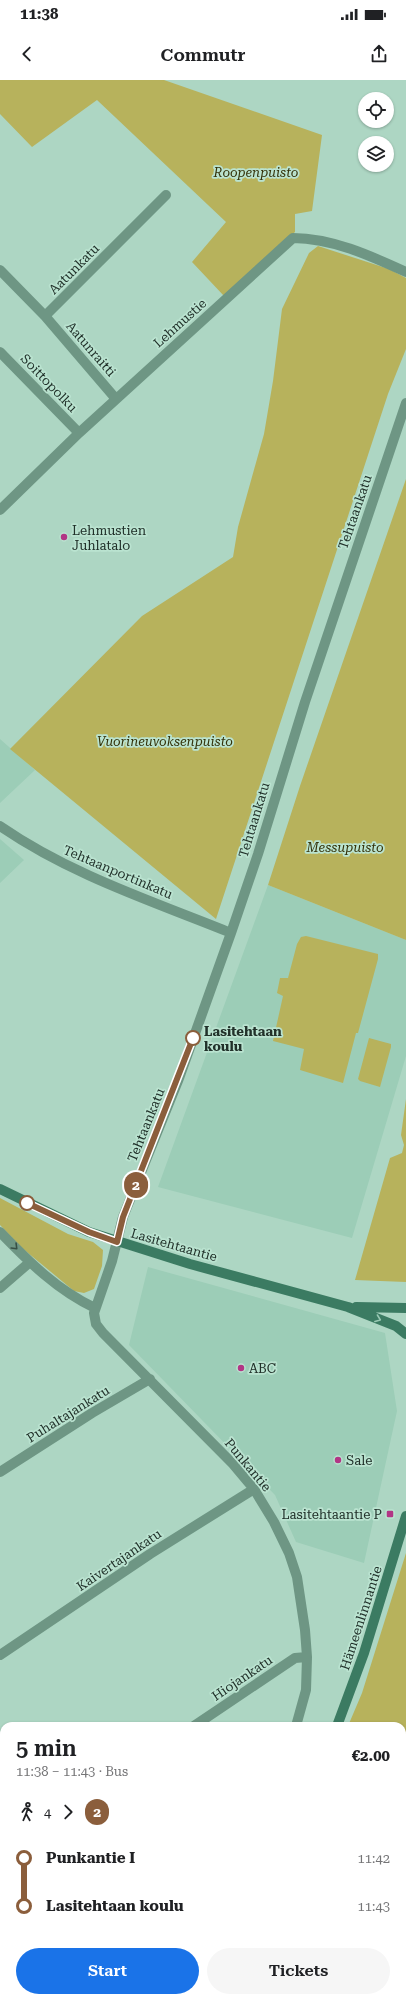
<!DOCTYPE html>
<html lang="en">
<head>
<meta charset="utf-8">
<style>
  :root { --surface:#fff; --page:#f6f6f6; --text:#202124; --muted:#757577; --accent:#1a73e8 }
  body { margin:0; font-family:"Roboto Serif",serif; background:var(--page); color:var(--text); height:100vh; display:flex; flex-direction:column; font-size:15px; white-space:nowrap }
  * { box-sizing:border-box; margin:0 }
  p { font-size:13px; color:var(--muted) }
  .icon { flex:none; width:22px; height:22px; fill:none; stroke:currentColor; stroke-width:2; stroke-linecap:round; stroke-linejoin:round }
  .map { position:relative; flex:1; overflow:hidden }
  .panel { position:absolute; left:0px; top:1642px; width:406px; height:280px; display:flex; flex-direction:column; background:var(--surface); border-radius:12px 12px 0 0; box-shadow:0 1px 3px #0004 }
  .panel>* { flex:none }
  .badge { padding:0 8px; border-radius:13px; font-size:14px; line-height:26px }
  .controls { position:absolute; left:358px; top:12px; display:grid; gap:8px }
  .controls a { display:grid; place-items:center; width:36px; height:36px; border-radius:50%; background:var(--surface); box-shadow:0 1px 3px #0004; font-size:20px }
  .map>.badge { position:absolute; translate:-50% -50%; box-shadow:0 0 0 2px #fff }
  .legs { display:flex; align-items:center; gap:6px; height:44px; padding:0 16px; font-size:13px }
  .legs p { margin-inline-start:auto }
  .headline { display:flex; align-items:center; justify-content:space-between; height:68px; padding:0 16px }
  h1 { font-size:22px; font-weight:600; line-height:30px }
  .primary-button { display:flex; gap:8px; margin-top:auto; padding:8px 16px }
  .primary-button a { flex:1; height:46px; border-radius:24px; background:var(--accent); color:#fff; font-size:16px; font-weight:600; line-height:46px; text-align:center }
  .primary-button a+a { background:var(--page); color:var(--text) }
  ul { padding:0 16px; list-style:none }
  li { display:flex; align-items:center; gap:14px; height:48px; font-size:15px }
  li i { display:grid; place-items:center; width:6px; height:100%; margin:0 5px; background:currentColor }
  li i::after { content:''; width:10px; height:10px; margin:-5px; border:3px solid; border-radius:50%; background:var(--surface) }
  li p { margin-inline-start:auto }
  li:first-child i { background:linear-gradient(#0000 50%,currentColor 0) }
  li:last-child i { background:linear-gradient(currentColor 50%,#0000 0) }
  .status { display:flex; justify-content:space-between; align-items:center; height:28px; padding:0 20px; background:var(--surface); direction:ltr }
  .status svg { height:11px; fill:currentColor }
  header { display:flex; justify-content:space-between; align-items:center; height:52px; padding:0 16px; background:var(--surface); font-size:18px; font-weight:600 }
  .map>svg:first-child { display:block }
</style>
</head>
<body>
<div class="status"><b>11:38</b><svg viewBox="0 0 49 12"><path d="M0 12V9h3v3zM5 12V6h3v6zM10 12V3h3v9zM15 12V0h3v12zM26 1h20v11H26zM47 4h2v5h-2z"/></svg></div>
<header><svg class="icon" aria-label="back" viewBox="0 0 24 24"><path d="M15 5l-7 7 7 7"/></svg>Commutr<svg class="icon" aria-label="share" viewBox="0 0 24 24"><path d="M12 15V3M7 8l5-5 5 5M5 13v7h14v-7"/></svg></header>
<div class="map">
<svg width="406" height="1922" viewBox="0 0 406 1922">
  <rect width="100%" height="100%" fill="#add6c3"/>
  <path fill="#9ccdb7" d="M 0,659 L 35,690 L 0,723 Z
    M 0,759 L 24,780 L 0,803 Z
    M 268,805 L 406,860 L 406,976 L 352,1158 L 158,1107 Z
    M 148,1187 L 385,1253 L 397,1331 L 364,1483 L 296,1462 L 275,1415 L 129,1265 Z"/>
  <path fill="#b7b25c" d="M 0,0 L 164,0 L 322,55 L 312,131 L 295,134 L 295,152 L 224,216 L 192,182 L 226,142 L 97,20 L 32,67 L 0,34 Z
    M 318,166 L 389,189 L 406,198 L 406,269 L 388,314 L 216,839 L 10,669 L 142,536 L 233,477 L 238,447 L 264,354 L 273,301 L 282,229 L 309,173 Z
    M 406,399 L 406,860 L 268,805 L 300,706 Z
    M 306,856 L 378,874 L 378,879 L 358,953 L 356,953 L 343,1003 L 300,990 L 304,969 L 273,961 L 283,916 L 277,913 L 280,898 L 288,898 L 297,864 L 301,857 Z
    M 369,958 L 391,964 L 391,967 L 380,1007 L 360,1001 L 358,999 Z
    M 406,1019 L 406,1202 L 355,1200 L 390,1078 L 402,1073 L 404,1065 L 401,1055 Z
    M 0,1118 L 68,1154 L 93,1162 L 103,1170 L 102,1186 L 94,1209 L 84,1213 L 74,1211 L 22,1168 L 0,1145 Z
    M 406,1473 L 406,1812 L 402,1814 L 402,1646 L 348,1646 L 362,1613 Z
    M 402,1896 L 406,1900 L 406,1922 L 229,1922 L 231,1918 L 402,1918 Z
    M 139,1918 L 201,1918 L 199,1922 L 135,1922 Z"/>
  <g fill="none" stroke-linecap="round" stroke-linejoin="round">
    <path stroke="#6e9684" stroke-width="10" d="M 0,190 L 45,236 L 166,115
      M 45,236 L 116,319
      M 0,272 L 79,353
      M 0,430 L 79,353 L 293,158 C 332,158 371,176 406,192
      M 0,746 C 71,795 152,821 231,853
      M 0,1152 C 29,1182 57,1210 95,1228
      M 0,1208 L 30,1182
      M 0,1392 L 92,1333 L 150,1299
      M 0,1575 L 150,1474 L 254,1409
      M 194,1646 L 295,1578 L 307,1577
      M 296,1646 L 306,1610 L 307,1577 L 305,1550 L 297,1497 L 289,1473 L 274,1442 L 254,1409 L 233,1384 L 103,1253 L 96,1244 L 94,1233 L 112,1181 L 123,1137 L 178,1001 L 231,853 L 258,774 L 305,622 L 406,323
      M 0,1771 L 4,1768
      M 114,1922 L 118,1918"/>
    <path stroke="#3b7b62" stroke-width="10" d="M 0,1109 L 89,1152 L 190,1184 L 348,1227 L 396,1246 L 406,1254
      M 356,1227 L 406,1228
      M 337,1646 L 364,1573 L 406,1436
      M 220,1922 L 221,1918"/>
  </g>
  <defs><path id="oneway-chevron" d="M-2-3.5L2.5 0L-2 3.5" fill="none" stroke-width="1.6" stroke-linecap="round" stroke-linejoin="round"/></defs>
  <use stroke="#384f45" href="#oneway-chevron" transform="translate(15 1167) rotate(45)"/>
  <use stroke="#9ac9b4" href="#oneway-chevron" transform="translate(378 1239) rotate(21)"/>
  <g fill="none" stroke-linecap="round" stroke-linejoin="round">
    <defs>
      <path id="line-1" d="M 27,1123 L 89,1152 L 117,1162 L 123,1137 L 193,958"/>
    </defs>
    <use href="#line-1" stroke="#fff" stroke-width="9"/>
    <use href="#line-1" stroke="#8b5e3c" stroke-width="6"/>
  </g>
  <g fill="#b23585" stroke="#bae3d0" stroke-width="1.5">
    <circle cx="64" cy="457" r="4"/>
    <circle cx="241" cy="1288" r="4"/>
    <circle cx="338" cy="1380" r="4"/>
    <rect x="386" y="1430" width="8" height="8" rx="2"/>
  </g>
  <g fill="#fff" stroke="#8b5e3c" stroke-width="2">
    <circle cx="193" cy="958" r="7"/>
    <circle cx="27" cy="1123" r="7"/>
  </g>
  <g text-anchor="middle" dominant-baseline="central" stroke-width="3.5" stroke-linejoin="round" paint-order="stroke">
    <g font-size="13" font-style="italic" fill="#343209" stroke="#bae3d0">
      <text x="256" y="92">Roopenpuisto</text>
      <text x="165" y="661">Vuorineuvoksenpuisto</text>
      <text x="345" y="767">Messupuisto</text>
    </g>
    <g font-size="13" fill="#21312a" stroke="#bae3d0">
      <text transform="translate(74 189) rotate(-45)">Aatunkatu</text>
      <text transform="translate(180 243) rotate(-42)">Lehmustie</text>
      <text transform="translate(91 269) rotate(49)">Aatunraitti</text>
      <text transform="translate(49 303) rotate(46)">Soittopolku</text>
      <text transform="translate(355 432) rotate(-71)">Tehtaankatu</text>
      <text transform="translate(254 740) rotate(-73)">Tehtaankatu</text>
      <text transform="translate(118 792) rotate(23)">Tehtaanportinkatu</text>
      <text transform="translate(146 1045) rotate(-68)">Tehtaankatu</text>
      <text transform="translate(174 1165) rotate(16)">Lasitehtaantie</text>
      <text transform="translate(68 1334) rotate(-32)">Puhaltajankatu</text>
      <text transform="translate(248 1385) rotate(50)">Punkantie</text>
      <text transform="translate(119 1480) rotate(-34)">Kaivertajankatu</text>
      <text transform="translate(361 1538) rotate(-72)">Hämeenlinnantie</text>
      <text transform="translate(242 1598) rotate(-34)">Hiojankatu</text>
    </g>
    <g font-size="13" fill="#21312a" stroke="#bae3d0" text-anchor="start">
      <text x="72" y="450">Lehmustien<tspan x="72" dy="15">Juhlatalo</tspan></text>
      <text x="249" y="1288">ABC</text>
      <text x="346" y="1380">Sale</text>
      <text x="382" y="1434" text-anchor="end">Lasitehtaantie P</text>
    </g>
    <g font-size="13" font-weight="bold" fill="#21312a" stroke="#bae3d0" text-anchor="start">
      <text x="204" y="951">Lasitehtaan<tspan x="204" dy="15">koulu</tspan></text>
    </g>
  </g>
</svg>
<div class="controls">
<a><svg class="icon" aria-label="locate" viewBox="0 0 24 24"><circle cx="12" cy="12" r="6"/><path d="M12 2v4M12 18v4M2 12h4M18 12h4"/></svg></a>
<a><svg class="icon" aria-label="layers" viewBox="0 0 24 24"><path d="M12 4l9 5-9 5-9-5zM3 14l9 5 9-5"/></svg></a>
</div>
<b class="badge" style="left:136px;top:1105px;background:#8b5e3c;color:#fff">2</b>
<section class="panel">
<div class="headline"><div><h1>5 min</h1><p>11:38 – 11:43 · Bus</p></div><b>€2.00</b></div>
<div class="legs"><svg class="icon" aria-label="walk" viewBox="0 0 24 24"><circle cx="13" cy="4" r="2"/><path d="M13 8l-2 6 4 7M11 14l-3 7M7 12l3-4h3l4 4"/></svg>4<svg class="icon" aria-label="forward" viewBox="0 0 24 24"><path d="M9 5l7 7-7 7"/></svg><b class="badge" style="background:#8b5e3c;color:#fff">2</b></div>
<ul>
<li><i style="color:#8b5e3c"></i><b>Punkantie I</b><p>11:42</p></li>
<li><i style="color:#8b5e3c"></i><b>Lasitehtaan koulu</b><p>11:43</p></li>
</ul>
<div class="primary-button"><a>Start</a><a>Tickets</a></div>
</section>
</div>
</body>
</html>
